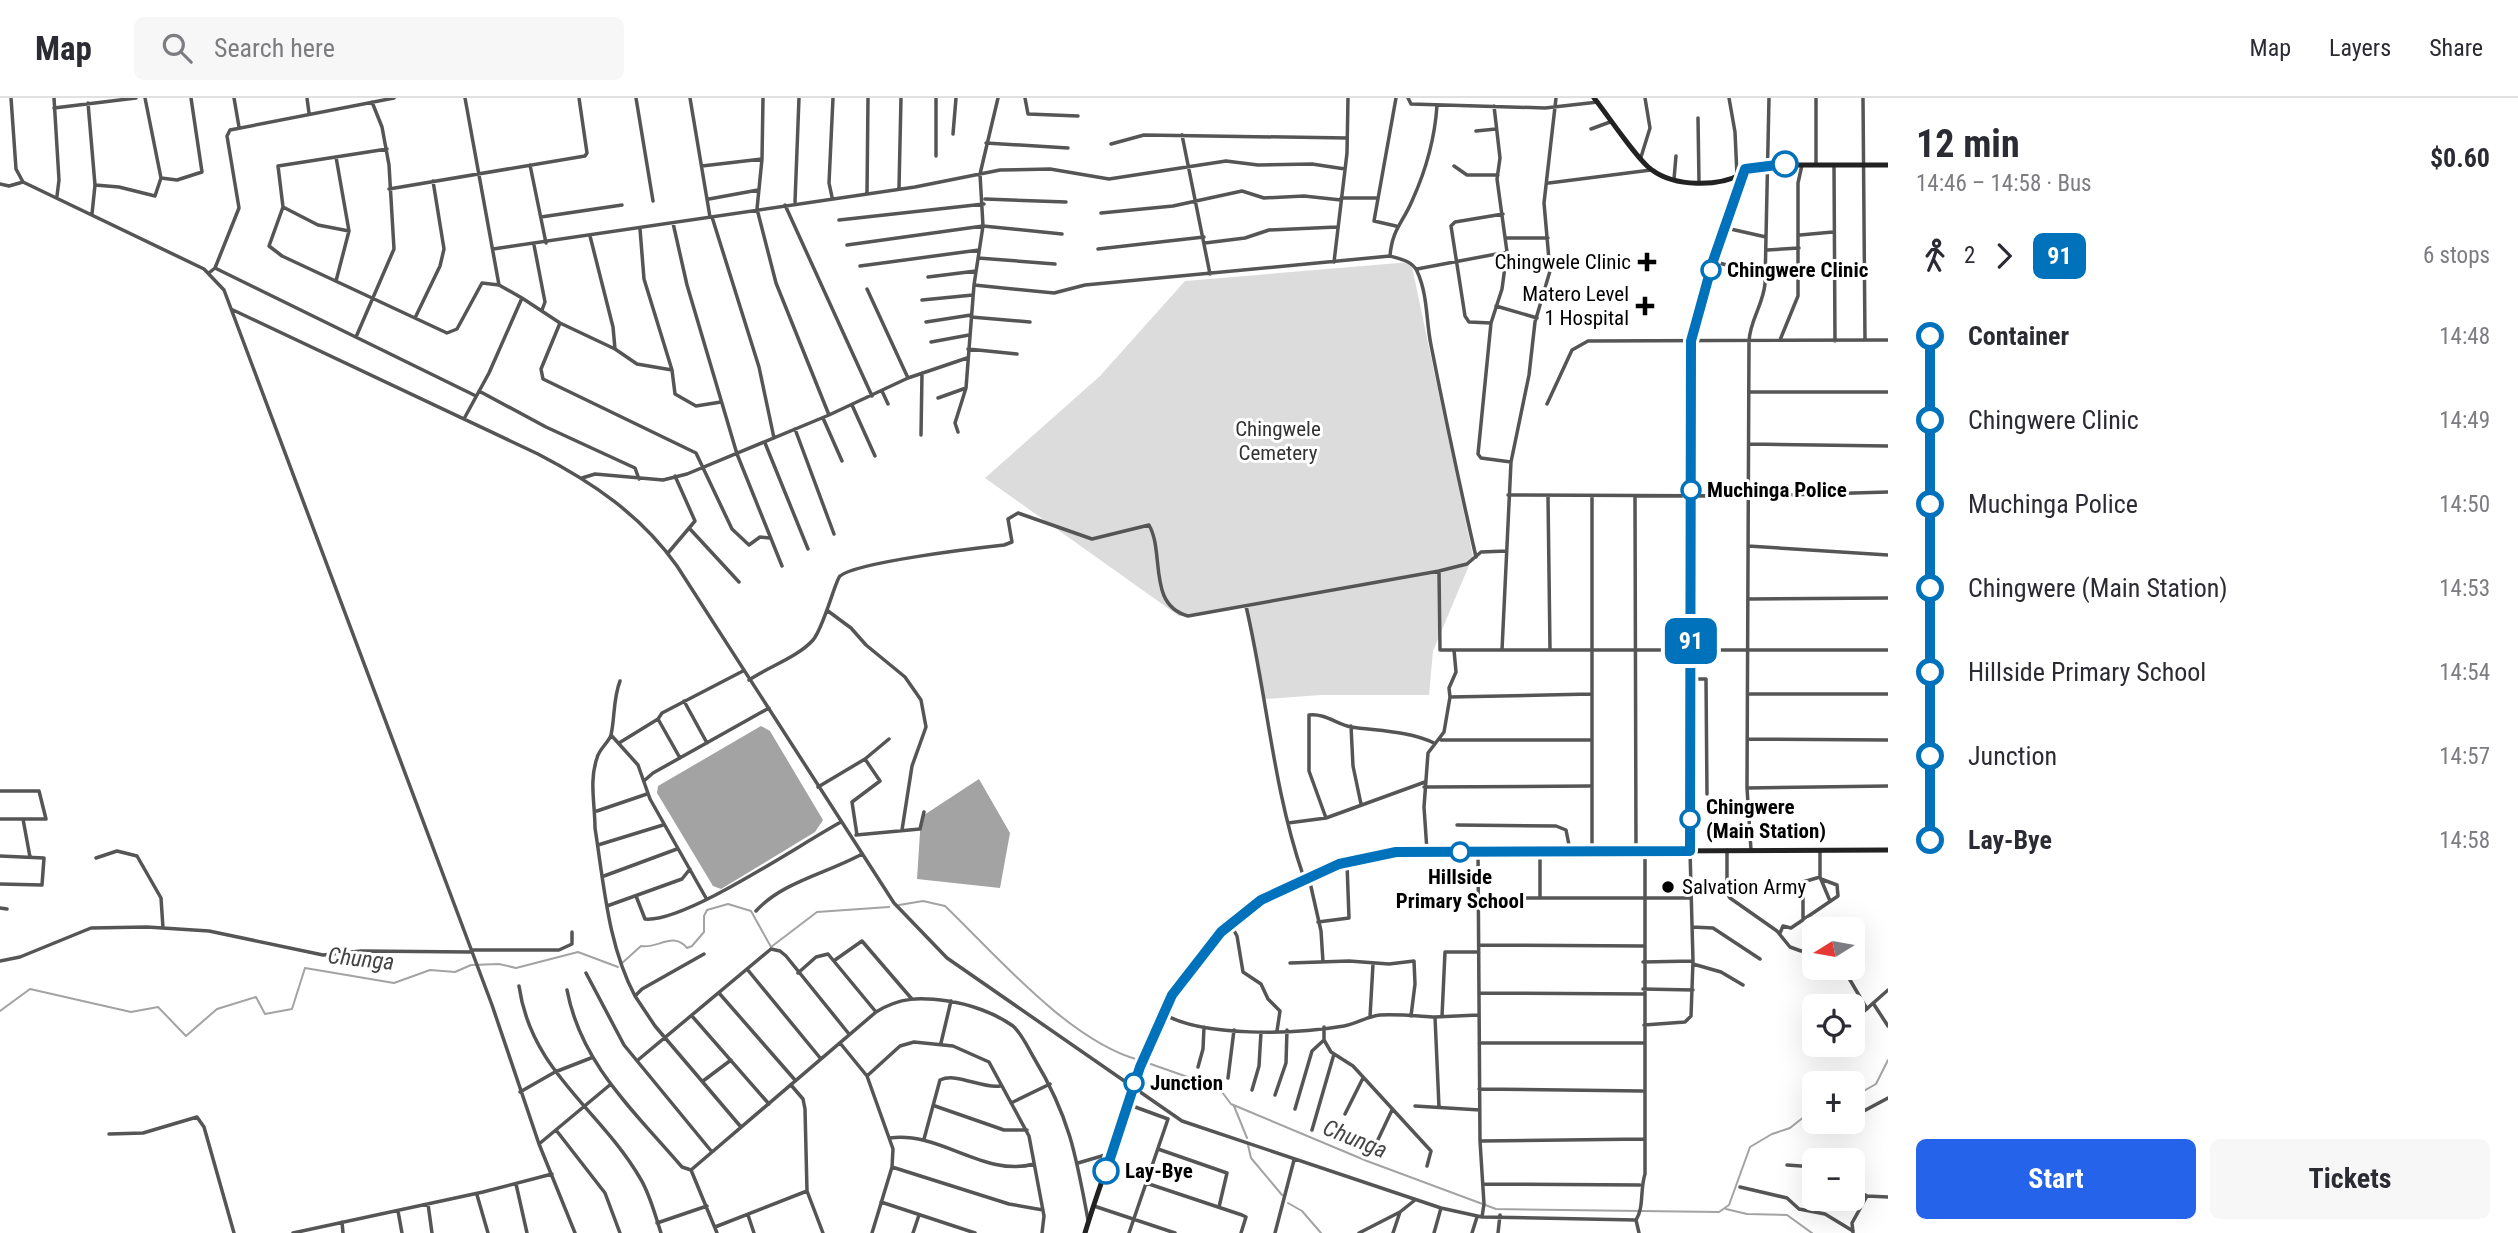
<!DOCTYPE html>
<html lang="en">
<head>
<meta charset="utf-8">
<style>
  :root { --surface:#fff; --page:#f7f7f7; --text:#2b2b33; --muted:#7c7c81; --line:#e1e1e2; --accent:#2563eb }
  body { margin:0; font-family:"Roboto Condensed",sans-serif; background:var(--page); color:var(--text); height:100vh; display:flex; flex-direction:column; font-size:26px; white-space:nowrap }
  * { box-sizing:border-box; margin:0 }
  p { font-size:23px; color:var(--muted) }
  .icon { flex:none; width:38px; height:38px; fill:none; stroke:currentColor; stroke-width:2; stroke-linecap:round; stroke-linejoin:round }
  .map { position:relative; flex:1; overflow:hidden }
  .details { display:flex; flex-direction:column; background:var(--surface); width:630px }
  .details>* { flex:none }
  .badge { padding:0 14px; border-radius:10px; font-size:24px; line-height:46px }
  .needle { width:46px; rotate:259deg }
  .buttons { position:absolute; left:1802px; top:819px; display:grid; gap:14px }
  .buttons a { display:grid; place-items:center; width:63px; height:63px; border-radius:10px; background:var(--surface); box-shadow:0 7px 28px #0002; font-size:35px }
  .map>.badge { position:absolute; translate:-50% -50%; box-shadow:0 0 0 4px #fff }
  .legs { display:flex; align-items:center; gap:10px; height:77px; padding:0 28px; font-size:23px }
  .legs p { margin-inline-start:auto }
  .head { display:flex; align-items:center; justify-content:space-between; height:119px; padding:0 28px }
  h1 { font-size:38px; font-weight:700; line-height:52px }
  .button { display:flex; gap:14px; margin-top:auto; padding:14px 28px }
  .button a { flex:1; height:80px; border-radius:10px; background:var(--accent); color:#fff; font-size:28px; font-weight:700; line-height:80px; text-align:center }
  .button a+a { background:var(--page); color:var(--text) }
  ul { padding:0 28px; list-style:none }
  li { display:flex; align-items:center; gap:24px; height:84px; font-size:26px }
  li i { display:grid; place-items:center; width:10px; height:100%; margin:0 9px; background:currentColor }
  li i::after { content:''; width:18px; height:18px; margin:-9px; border:5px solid; border-radius:50%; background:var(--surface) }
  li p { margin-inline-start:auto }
  li:first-child i { background:linear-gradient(#0000 50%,currentColor 0) }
  li:last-child i { background:linear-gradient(currentColor 50%,#0000 0) }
  header { display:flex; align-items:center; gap:42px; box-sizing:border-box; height:98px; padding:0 35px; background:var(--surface); border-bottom:2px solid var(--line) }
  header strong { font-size:33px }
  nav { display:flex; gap:38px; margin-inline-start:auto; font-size:24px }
  .search { width:490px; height:63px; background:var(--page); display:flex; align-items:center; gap:18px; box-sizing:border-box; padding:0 24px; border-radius:10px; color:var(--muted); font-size:26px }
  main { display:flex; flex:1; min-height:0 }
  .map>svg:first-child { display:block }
</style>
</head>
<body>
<header>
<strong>Map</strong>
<div class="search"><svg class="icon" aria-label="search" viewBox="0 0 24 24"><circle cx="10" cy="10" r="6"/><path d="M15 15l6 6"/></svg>Search here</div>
<nav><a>Map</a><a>Layers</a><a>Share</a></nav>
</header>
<main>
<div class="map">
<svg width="1888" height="1135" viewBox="0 0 1888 1135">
  <rect width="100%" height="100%" fill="#fff"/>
  <path fill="#dcdcdc" d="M 1411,164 L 1473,458 L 1433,553 L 1429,597 L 1321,597 L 1265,601 L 1244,507 L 1179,518 L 985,380 L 1100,278 L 1185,183 Z"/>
  <path fill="#a3a3a3" d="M 761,628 L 770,633 L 823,722 L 815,734 L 721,791 L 713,788 L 657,695 L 658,688 Z
    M 979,681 L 1010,735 L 1000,790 L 917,781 L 921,719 Z"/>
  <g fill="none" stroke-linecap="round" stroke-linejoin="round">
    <path stroke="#a3a3a3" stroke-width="2" d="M 899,807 L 923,803 L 945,808 C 997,858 1069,943 1139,962
      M 621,866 L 641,848 C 658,851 673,833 687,850 L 692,848 L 704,834 L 704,818 L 707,812 L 728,806 L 751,813 L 771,849 L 817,814 L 889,809
      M 0,913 L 30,891 L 131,914 L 158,909 L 186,938 L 217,911 L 256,899 L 265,916 L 292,911 L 305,870 L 394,885 L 430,872 L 455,874 L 471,867 L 499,866 L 516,870 L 578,854 L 618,869
      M 1145,964 L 1219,990 L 1231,1006 L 1367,1063 L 1496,1111 L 1719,1114 L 1729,1107 L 1750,1049 L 1772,1036 L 1790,1030 L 1815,1010
      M 1853,999 L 1876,986 L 1888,962
      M 1234,1008 L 1247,1040
      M 1248,1047 L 1251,1060 L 1282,1097
      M 1288,1105 L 1302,1113 L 1321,1135
      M 1726,1111 L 1747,1116 L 1787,1117 L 1812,1135"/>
    <path stroke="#555" stroke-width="3.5" d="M 11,0 L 16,71 L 23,84 L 204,171 L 224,192 L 492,907 L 539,1046 L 575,1135
      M 54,0 L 59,82 L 57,98
      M 234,0 L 239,29
      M 307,0 L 309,15
      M 465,0 L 499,187
      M 636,0 L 653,103
      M 690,0 L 710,119
      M 763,0 L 762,61 L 757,111 L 776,185 L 829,317
      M 936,0 L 936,58
      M 1025,0 L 1028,16 L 1078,18
      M 1408,0 L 1411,6 L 1545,10 L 1598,4
      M 1729,0 L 1735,34 L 1737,78
      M 1863,0 L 1865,242
      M 88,5 L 95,87 L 92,116
      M 1494,8 L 1500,60 L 1497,81 L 1507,154 L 1502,191 L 1491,225 L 1478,356 L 1481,360 L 1511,364
      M 54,10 L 136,0
      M 1698,20 L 1699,84
      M 1591,31 L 1610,24
      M 1476,33 L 1496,31
      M 953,36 L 956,0
      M 1182,37 L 1210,176
      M 986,45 L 1068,50
      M 1111,46 L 1144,37 L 1347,40
      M 387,51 L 278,68 L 283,109 L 269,148 L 282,158 L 447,235 L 457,231 L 482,185 L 499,187 L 522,200 L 489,275 L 465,319
      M 1641,59 L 1650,30 L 1645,0
      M 1816,66 L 1816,0
      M 530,67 L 546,145
      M 1834,67 L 1835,243
      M 702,68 L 762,61
      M 1454,68 L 1467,77 L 1498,77
      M 161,80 L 177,82 L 202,74 L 191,0
      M 1674,81 L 1676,58
      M 1549,85 L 1651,72
      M 0,86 L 9,88 L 23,84
      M 95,87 L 119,89 L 155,98 L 161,80 L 145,0
      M 899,90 L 901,0
      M 389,91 L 585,58 L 587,55 L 579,0
      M 867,96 L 868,0
      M 832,99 L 829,85 L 833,0
      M 1341,100 L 1376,100
      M 709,101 L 758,92
      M 985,101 L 1066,104
      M 795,104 L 799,0
      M 785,107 L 872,298
      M 283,109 L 318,127 L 349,133
      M 1101,115 L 1173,108 L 1242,93 L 1264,100 L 1304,98 L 1341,102
      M 541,119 L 622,107
      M 712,119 L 759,269 L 774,340
      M 839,122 L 984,106
      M 673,125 L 687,187 L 737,356 L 782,468
      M 1396,128 L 1374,123 L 1396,0
      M 1726,130 L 1766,139
      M 640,131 L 644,181 L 672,272 L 675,296 L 696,308 L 721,304
      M 1800,137 L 1833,134
      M 590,138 L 613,229 L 615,251
      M 1505,140 L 1548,140
      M 1205,145 L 1245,140 L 1269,132 L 1337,129
      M 534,147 L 545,204 L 542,212
      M 847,147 L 983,128 L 1062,136
      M 493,151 L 915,89 L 1000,72 L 1050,71 L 1109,81 L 1226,63 L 1258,67 L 1312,66 L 1345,71
      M 1098,151 L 1204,139
      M 1767,152 L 1799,150
      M 1390,158 C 1392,132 1402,126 1412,103 C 1426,72 1435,40 1437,7
      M 978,160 L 1055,166
      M 1713,163 L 1733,169 L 1765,169
      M 1334,164 L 1347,55 L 1348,0
      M 860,168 L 979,152
      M 215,170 L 476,298
      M 1417,171 L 1507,154
      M 210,174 L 215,170 L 239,110 L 227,38 L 230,32 L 394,0
      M 928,179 L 976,173
      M 336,183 L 349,133 L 336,59
      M 974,187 L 1054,195 L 1085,187 L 1390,158 C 1401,161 1412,163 1417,173 C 1428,197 1426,223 1431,247 C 1445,318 1460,389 1476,459
      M 867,191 L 908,280
      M 522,200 L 560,225 L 615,251 L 637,266 L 672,272
      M 922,202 L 973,197
      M 1496,208 L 1537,220
      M 233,212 L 538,356 C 592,384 641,417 677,468 L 894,805 L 947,860 L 1182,1023 L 1441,1110 L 1482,1119 L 1636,1122
      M 971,219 L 1030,224
      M 415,220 L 440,168 L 444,151 L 433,83
      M 926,224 L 971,217
      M 560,225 L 541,271 L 543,281 L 696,355 L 732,431 L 749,447 L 760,439 L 770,440
      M 1491,225 L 1469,224 L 1465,218 L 1451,128 L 1455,124 L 1503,116
      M 356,239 L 394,151 L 389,67 L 382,29 L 372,4
      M 1780,242 L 1798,198 L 1798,85 L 1802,67
      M 931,244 L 969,237
      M 968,251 L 1017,256
      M 479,293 L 546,329 L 635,370 L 639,381
      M 882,293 L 888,306
      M 1750,294 L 1888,294
      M 938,300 L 966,290
      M 1547,306 L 1572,252 L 1588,243 L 1888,242
      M 852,307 L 875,358
      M 823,320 L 842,363
      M 795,331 L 834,436
      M 958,334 L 955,325 L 966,290 L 974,187 L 983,128 L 980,76 L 998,0
      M 921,337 L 922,275
      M 765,345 L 808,451
      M 1750,346 L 1888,348
      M 582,380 L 595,376 L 663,382 L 687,376 L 829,317 L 908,280 L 967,260
      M 1508,397 L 1749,398 L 1888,394
      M 1548,398 L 1550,551
      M 1592,398 L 1592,754
      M 1635,399 L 1636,753
      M 690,431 L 739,484
      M 1748,448 L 1888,457
      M 668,455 L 695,423 L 675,378
      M 1439,473 L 1440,552 L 1888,552
      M 1749,501 L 1888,500
      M 1246,508 C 1267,598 1273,690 1303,777
      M 828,513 L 851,530 L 866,547 L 905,579 L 921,602 L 926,629 L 912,668 L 902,732
      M 1502,552 L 1511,364 L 1529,277 L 1535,224 L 1550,173 L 1544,105 L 1556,0
      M 1690,581 L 1706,581 L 1707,696
      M 749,582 C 768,569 798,559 813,542 C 824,529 835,483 840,478 C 857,464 977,450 1004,447 L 1012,444 L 1008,421 L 1018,415 L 1092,441 L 1149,427 C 1165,455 1147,507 1188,518 L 1439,473 L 1467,466 L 1481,454 L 1506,453
      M 620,583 C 613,601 615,619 611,637 C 609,644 599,651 597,660 C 589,683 595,706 595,730 C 604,787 608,847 635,898
      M 1750,596 L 1888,596
      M 1450,599 L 1591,596
      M 684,603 L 707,645
      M 658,621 L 680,660
      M 1351,628 L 1353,668 L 1361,706
      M 611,637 L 638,667 L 650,701 L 706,800
      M 1748,641 L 1888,642
      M 1441,642 L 1592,642
      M 619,645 L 658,621 L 662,615 L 743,573
      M 645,682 L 653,675 L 769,610
      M 818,689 L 865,661 L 889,641
      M 1424,689 L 1590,688
      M 1747,690 L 1888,688
      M 0,693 L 39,693 L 46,721 L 0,721
      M 597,713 L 647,696
      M 1326,720 L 1309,673 L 1309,617 C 1324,615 1337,626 1351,629 C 1378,633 1409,633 1434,645
      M 23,721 L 30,759
      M 1288,725 L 1326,720 L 1425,684
      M 1457,727 L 1556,728 L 1566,732 L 1570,752
      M 856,737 L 920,731 L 924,714
      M 857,737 L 852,704 L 880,683 L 865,661
      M 598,747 L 663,727
      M 1727,752 L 1727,795 L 1730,800 L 1777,833 L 1790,849 L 1801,853 L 1815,851
      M 1751,752 L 1747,690 L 1749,243 C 1750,222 1763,207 1765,186 L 1769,0
      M 1820,752 L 1820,779 L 1830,803
      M 1427,753 L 1424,709 L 1428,655 L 1444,634 L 1450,599 L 1449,590 L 1456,574 L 1454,552
      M 1478,754 L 1480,1043 L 1484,1106 L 1482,1119
      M 1540,754 L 1540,800
      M 0,758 L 44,760 L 42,787 L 0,786
      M 96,760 L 117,753 L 137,758 L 161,800 L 163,830
      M 604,778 L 677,751
      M 1309,780 L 1321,833 L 1323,864
      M 636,798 L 645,821 C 685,825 800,746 841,724
      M 1479,800 L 1690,800
      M 607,808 L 682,781 L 690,771
      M 0,810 L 7,811
      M 756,813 C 782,784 828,775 862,756
      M 1803,821 L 1803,784 L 1820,779
      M 1318,824 L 1349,820 L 1347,766
      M 1231,827 L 1237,838 L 1243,874 L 1261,886 L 1268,901 L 1280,913 L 1277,933
      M 1692,829 L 1713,830 L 1760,861
      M 1780,835 L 1783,828 L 1791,830 L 1838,798 L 1837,787 L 1821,781
      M 1479,847 L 1643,848
      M 471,852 L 559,852 L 572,846 L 572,834
      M 704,856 L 642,891 L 635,898 L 655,928 L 741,1029
      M 835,862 L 862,843 L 911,900
      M 0,863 L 20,859 L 91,830 L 147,829 L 209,833 L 323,857 L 361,853 L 471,854
      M 1643,864 L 1693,863
      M 1290,865 L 1349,863 L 1389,866 L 1414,863 L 1415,886 L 1411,918
      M 1693,866 L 1721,874 L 1743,887
      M 1843,870 L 1867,911
      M 747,871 L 821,961
      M 586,875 L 624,947 L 712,1054
      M 798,875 L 816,859 L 828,856 L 876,914
      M 519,888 C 531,974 600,1011 640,1080 C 650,1096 655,1117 661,1135
      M 1643,891 L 1693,892
      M 567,892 C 581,966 634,1013 682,1069 L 691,1072
      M 719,895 L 795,982
      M 1480,895 L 1643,896
      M 1873,905 L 1888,928
      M 1162,915 C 1202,940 1297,936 1344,928 C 1356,926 1368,918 1380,917 C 1398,916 1417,918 1435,919
      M 692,918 L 769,1006
      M 1442,918 L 1445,854 L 1479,854
      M 1370,919 L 1373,866
      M 1853,923 L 1888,892
      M 1644,927 L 1685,924 L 1691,918 L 1693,863 L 1690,753
      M 1324,929 L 1324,942 L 1331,954 L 1353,968 L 1431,1053 L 1427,1068
      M 840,945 L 867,978 L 893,1051 L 892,1069 L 872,1135
      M 941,945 L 951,903
      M 1479,945 L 1644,945
      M 1824,950 L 1827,947
      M 638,962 L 771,851 L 780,853 L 786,858 L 849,936
      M 1198,969 L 1203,951 L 1204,929
      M 867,978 L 900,948 L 914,944 L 953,948 L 989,964 L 1029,1038 L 1044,1118 L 1042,1135
      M 1228,980 L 1234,932
      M 703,983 L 731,962
      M 791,987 L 803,1001 L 805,1011 L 807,1093 L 823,1135
      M 1479,991 L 1642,993
      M 1252,992 L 1259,968 L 1261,934
      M 520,994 L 555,974 L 591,960
      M 1275,997 L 1286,965 L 1287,932
      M 1011,1005 L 1050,986
      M 1127,1006 L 1168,1021 L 1129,1135
      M 935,1008 L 1004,1032 L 1027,1032
      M 1415,1008 L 1480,1012
      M 1439,1009 L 1435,919 L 1478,917
      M 1295,1011 L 1312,953 L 1324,942
      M 1860,1015 L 1888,1000
      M 1345,1016 L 1363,980
      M 556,1032 L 605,1095 L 620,1135
      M 1312,1032 L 1334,956
      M 109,1036 L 143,1035 L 197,1019 L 204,1029 L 234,1135
      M 890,1040 C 940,1033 985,1080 1034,1066
      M 924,1041 L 940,982 C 957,974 981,991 1000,988
      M 1480,1043 L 1644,1041
      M 539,1046 L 611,986
      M 1374,1050 L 1392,1012
      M 1158,1051 L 1227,1075 L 1219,1109
      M 1078,1065 L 1112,1055
      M 1787,1067 L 1815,1069
      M 892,1069 L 1009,1106 L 1043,1112
      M 1146,1085 L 1242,1117 L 1246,1119 L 1241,1135
      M 516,1086 L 527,1135
      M 1483,1086 L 1640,1087
      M 1740,1089 L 1787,1100 L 1799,1111 L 1825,1116 L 1853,1133
      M 1853,1090 L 1867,1098 L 1888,1099
      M 477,1097 L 488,1135
      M 881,1104 L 975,1135
      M 428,1106 L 432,1135
      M 1094,1108 L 1175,1135
      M 398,1113 L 402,1135
      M 748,1117 L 754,1135
      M 1636,1122 C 1644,1110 1640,1091 1645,1076 L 1645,754
      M 1636,1122 L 1639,1135
      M 342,1124 L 343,1135
      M 657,1125 L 707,1108
      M 715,1129 L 807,1093
      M 1853,1134 L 1852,1125 L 1867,1098
      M 293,1135 L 483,1094 L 552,1076
      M 717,1135 L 691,1072 L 876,914 C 900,899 920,899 948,903 C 969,906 995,915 1013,928 C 1022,936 1028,950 1034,960 C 1069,1018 1076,1056 1088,1122
      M 913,1135 L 919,1117
      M 1275,1135 L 1294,1062
      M 1359,1135 L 1400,1114 L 1415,1102
      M 1393,1135 L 1400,1114
      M 1434,1135 L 1441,1110
      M 1472,1135 L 1477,1119
      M 1498,1135 L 1500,1117"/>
    <path stroke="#222" stroke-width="5" d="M 1594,0 C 1607,16 1638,63 1652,72 C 1675,89 1718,89 1742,76
      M 1690,753 L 1691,243 L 1713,163 L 1745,71 L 1769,67 L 1888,67
      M 1085,1135 C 1095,1101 1108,1067 1119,1033 C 1131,995 1142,954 1160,918 C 1208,823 1294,771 1396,754 L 1888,752"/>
  </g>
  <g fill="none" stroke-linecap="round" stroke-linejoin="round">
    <defs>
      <path id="line-1" d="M 1106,1073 L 1140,969 L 1172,897 L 1221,834 L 1261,802 L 1339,766 L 1396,754 L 1690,753 L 1691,243 L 1713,163 L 1745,71 L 1785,66"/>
    </defs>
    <use href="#line-1" stroke="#fff" stroke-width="16"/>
    <use href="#line-1" stroke="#0072bc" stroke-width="10"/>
  </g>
  <g fill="#fff" stroke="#0072bc" stroke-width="3.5">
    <circle cx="1785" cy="66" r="12"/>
    <circle cx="1711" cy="172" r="9"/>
    <circle cx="1691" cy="392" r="9"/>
    <circle cx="1690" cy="721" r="9"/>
    <circle cx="1460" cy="754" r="9"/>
    <circle cx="1134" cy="985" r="9"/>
    <circle cx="1106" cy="1073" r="12"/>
  </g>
  <g fill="#000" stroke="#fff" stroke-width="2.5">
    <path d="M1643.5 153.5h7v7h7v7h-7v7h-7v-7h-7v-7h7z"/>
    <path d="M1641.5 197.5h7v7h7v7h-7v7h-7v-7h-7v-7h7z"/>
    <circle cx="1668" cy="789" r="7"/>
  </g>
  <g text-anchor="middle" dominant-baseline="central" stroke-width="6" stroke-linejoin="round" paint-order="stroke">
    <g font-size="21" fill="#000" stroke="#fff" text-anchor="end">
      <text x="1631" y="164">Chingwele Clinic</text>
      <text x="1629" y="196">Matero Level<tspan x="1629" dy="24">1 Hospital</tspan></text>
      <text x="1682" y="789" text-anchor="start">Salvation Army</text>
    </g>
    <g font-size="21" font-weight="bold" fill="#000" stroke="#fff" text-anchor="start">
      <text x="1727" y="172">Chingwere Clinic</text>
      <text x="1707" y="392">Muchinga Police</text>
      <text x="1706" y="709">Chingwere<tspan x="1706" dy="24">(Main Station)</tspan></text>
      <text x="1460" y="779" text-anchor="middle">Hillside<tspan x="1460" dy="24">Primary School</tspan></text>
      <text x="1150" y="985">Junction</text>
      <text x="1125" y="1073">Lay-Bye</text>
    </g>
    <g font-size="21" fill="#333" stroke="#fff">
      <text x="1278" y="331">Chingwele<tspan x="1278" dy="24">Cemetery</tspan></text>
    </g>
    <g font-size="23" font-style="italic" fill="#444" stroke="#fff">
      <text transform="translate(361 861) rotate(6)">Chunga</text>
      <text transform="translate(1355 1041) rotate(22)">Chunga</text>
    </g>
  </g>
</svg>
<div class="buttons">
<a><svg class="needle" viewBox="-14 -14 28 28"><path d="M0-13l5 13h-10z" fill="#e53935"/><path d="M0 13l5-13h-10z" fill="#7c7c81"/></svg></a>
<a><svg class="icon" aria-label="locate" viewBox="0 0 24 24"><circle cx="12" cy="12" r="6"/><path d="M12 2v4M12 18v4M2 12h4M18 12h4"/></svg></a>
<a>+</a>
<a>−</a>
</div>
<b class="badge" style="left:1691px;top:543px;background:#0072bc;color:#fff">91</b>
</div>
<section class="details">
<div class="head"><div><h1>12 min</h1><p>14:46 – 14:58 · Bus</p></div><b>$0.60</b></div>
<div class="legs"><svg class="icon" aria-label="walk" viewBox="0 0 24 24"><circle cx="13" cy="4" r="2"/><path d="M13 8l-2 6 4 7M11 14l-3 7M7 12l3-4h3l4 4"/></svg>2<svg class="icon" aria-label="forward" viewBox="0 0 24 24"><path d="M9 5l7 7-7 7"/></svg><b class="badge" style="background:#0072bc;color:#fff">91</b><p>6 stops</p></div>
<ul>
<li><i style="color:#0072bc"></i><b>Container</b><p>14:48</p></li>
<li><i style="color:#0072bc"></i><span>Chingwere Clinic</span><p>14:49</p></li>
<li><i style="color:#0072bc"></i><span>Muchinga Police</span><p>14:50</p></li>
<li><i style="color:#0072bc"></i><span>Chingwere (Main Station)</span><p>14:53</p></li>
<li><i style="color:#0072bc"></i><span>Hillside Primary School</span><p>14:54</p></li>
<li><i style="color:#0072bc"></i><span>Junction</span><p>14:57</p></li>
<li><i style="color:#0072bc"></i><b>Lay-Bye</b><p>14:58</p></li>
</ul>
<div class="button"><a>Start</a><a>Tickets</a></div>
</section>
</main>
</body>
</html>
